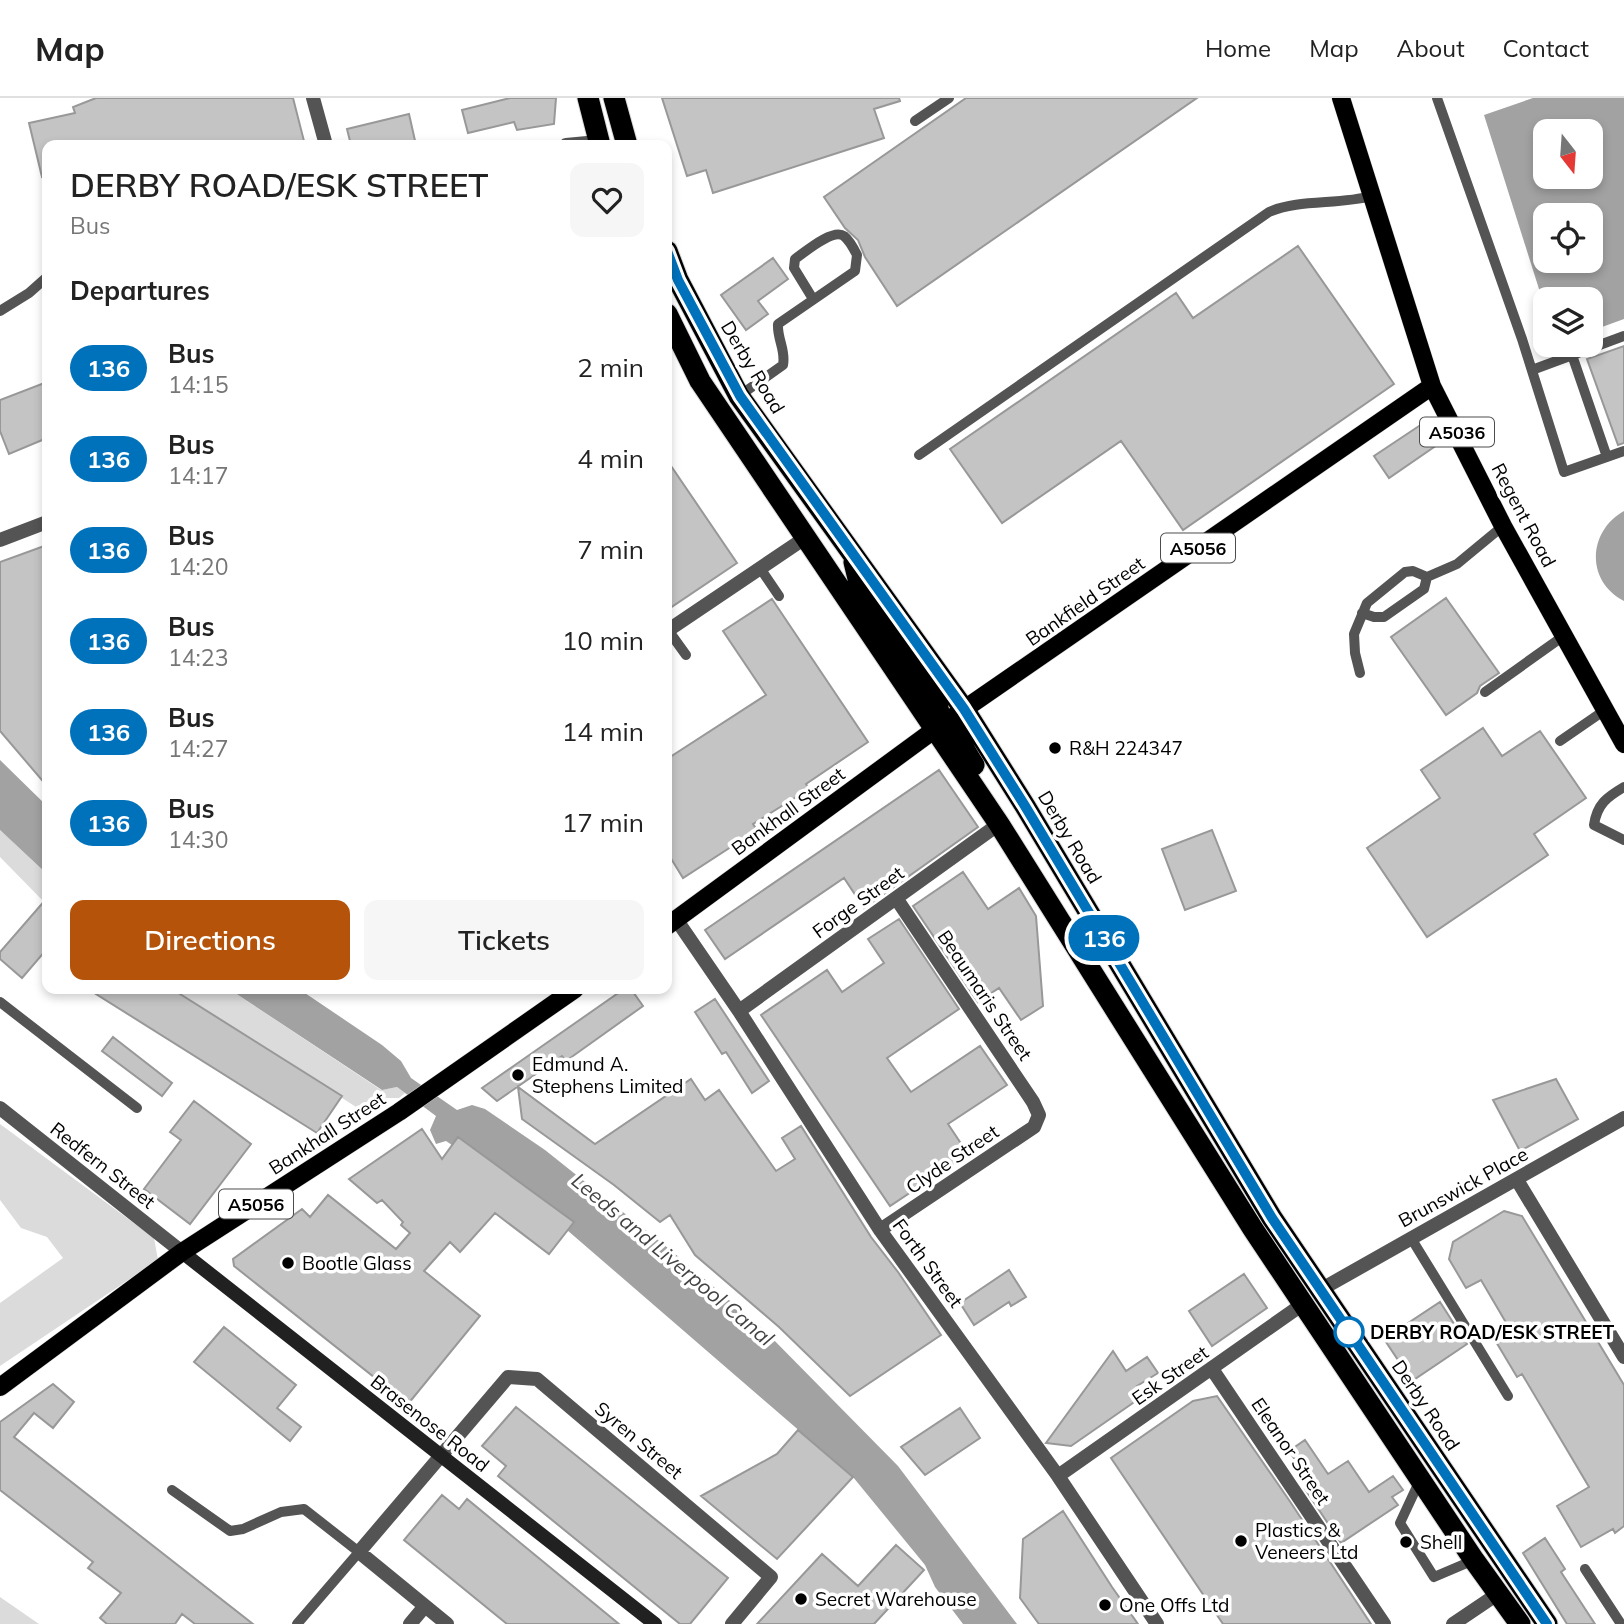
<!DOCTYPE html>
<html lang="en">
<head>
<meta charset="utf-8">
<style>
  :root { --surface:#fff; --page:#f6f6f6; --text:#222; --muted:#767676; --line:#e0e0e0; --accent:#b45309 }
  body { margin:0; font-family:Mulish,sans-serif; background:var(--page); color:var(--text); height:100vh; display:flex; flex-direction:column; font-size:26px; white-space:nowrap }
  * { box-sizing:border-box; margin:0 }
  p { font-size:23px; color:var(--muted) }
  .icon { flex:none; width:38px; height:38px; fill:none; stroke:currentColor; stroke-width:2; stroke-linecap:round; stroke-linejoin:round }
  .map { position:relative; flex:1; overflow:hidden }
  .drawer { position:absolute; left:42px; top:42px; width:630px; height:854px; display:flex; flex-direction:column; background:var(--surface); border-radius:14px; box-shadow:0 4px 10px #0003 }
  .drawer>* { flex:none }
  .badge { padding:0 14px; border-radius:23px; font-size:24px; line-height:46px }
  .needle { width:46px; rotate:163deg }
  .tools { position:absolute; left:1533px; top:21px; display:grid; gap:14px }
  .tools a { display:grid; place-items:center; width:70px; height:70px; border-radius:14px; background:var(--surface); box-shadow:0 4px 10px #0003; font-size:35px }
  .map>.badge { position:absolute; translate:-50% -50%; box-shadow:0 0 0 4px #fff }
  h2 { padding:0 28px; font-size:26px; line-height:63px }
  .round { display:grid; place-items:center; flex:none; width:74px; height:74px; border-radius:14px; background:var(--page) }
  .headline { display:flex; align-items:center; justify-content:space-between; height:119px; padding:0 28px }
  h1 { font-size:33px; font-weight:600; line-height:52px }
  .cta { display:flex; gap:14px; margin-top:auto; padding:14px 28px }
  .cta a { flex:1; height:80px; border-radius:14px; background:var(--accent); color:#fff; font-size:28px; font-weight:600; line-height:80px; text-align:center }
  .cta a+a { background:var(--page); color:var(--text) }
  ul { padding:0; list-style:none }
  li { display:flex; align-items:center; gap:21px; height:91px; padding:0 28px }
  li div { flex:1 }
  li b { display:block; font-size:26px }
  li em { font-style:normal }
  li .badge { min-width:77px; font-weight:700; text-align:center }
  header { display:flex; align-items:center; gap:42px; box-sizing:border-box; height:98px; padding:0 35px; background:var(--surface); border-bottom:2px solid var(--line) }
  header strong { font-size:33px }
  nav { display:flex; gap:38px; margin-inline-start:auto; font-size:24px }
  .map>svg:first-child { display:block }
</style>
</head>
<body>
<header>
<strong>Map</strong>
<nav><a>Home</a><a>Map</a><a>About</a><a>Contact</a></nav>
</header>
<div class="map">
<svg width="1624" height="1526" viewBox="0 0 1624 1526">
  <rect width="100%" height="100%" fill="#fff"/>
  <path fill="#dbdbdb" d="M 0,732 L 47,776 L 47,807 L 0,759 Z
    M 172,891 L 229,891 L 381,992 L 397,989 L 405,995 L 399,1000 L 387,1000 L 367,1016 Z
    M 0,1026 L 154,1140 L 158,1162 L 0,1268 L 0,1205 L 63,1160 L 47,1139 L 21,1130 L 0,1102 Z
    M 0,1499 L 39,1526 L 0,1526 Z"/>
  <path fill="#a2a2a2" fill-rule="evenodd" d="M 1533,0 L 1624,0 L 1624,221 L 1591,233 L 1591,201 L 1545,201 L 1545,210 L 1484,17 ZM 1591,33 L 1591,79 L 1545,79 L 1545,33 ZM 1591,117 L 1591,163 L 1545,163 L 1545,117 Z
    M 1624,413 L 1624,503 C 1585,483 1588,433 1624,413 Z
    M 0,662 L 47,708 L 47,776 L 0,732 Z
    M 229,891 L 299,891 L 382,947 L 401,963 L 411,980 L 457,1012 L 472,1007 L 485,1011 L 545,1052 L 673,1154 L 764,1232 L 898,1368 L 1017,1526 L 963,1526 L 935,1489 L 925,1467 L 853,1379 L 567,1132 L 573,1124 L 459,1039 L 452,1047 L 446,1043 L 436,1046 L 430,1032 L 436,1018 L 397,989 L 382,992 Z"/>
  <path fill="#c4c4c4" stroke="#989898" stroke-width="2" d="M 96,0 L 293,0 L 304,43 L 293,47 L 47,47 L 47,78 L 42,79 L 29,25 L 75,15 L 73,9 Z
    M 510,0 L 556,0 L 554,26 L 517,32 L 514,24 L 468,35 L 462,12 Z
    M 662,0 L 899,0 L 900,3 L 874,11 L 884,40 L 713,95 L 706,72 L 687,78 Z
    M 966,0 L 1197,0 L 897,208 L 865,159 L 858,142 L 845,130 L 824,99 Z
    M 409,16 L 416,47 L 351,47 L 347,31 Z
    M 1298,148 L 1394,286 L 1183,432 L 1121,343 L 1002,425 L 950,351 L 1176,195 L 1193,220 Z
    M 773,160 L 788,181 L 758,203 L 768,216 L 746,232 L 721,197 Z
    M 1624,248 L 1624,345 L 1618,347 L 1587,261 Z
    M 47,284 L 47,340 L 9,356 L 0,333 L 0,302 Z
    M 1422,326 L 1437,347 L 1389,380 L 1374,358 Z
    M 667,362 L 737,465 L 667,512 Z
    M 47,447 L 47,688 L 0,633 L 0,464 Z
    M 1446,500 L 1499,575 L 1480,588 L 1477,595 L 1446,617 L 1391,539 Z
    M 772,501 L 868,644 L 806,686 L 809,691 L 753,726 L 757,732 L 683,780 L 667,754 L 667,661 L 766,597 L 723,533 Z
    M 1483,630 L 1502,658 L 1540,633 L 1586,700 L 1534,736 L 1548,757 L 1427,839 L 1367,750 L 1440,700 L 1421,672 Z
    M 939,672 L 978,729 L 864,810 L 844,780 L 725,861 L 705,832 Z
    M 1212,732 L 1236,793 L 1185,812 L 1162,751 Z
    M 963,774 L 988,811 L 1019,790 L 1036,818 L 1043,908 L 1021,922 L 999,890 L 978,904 L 913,808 Z
    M 47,800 L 47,851 L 22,880 L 0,861 L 0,854 Z
    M 899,821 L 959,911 L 887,960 L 911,994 L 980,948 L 1007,987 L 948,1026 L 968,1056 L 890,1108 L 761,917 L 827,872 L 842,894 L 884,865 L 868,841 Z
    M 88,891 L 172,891 L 342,998 L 317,1035 Z
    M 624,891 L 631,891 L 643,908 L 566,963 L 562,958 L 497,1003 L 482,990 Z
    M 715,901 L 769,983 L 752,995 L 726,954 L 722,956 L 695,914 Z
    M 113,939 L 172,985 L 162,998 L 102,953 Z
    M 691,981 L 705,1002 L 719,992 L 776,1073 L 795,1061 L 782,1040 L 801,1028 L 871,1139 L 898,1174 L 941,1237 L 850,1298 L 779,1229 L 695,1157 L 670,1117 L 660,1124 L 614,1087 L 522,1021 L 518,989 L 595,1046 Z
    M 1556,981 L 1578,1021 L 1520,1053 L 1493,1002 Z
    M 194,1003 L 251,1046 L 190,1126 L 144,1091 L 181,1042 L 170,1034 Z
    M 422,1031 L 442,1061 L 458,1039 L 574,1124 L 549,1156 L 495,1115 L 460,1154 L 450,1144 L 424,1173 L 480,1218 L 408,1306 L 234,1168 L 233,1161 L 302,1111 L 310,1119 L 328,1097 L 396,1151 L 410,1135 L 401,1127 L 403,1124 L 382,1102 L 377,1105 L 349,1081 Z
    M 1504,1113 L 1522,1118 L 1624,1287 L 1624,1428 L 1615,1435 L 1613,1431 L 1581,1449 L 1557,1408 L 1589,1389 L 1522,1276 L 1517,1279 L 1492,1237 L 1508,1228 L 1481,1182 L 1466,1190 L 1449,1161 L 1453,1144 Z
    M 1009,1172 L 1026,1199 L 1011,1208 L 1009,1204 L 974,1227 L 960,1205 Z
    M 1244,1176 L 1267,1210 L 1212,1248 L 1189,1213 Z
    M 1440,1204 L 1467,1246 L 1412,1283 L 1384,1241 Z
    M 224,1229 L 296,1287 L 277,1310 L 301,1329 L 290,1343 L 194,1264 Z
    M 1113,1253 L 1126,1273 L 1147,1259 L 1158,1275 L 1137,1288 L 1143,1298 L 1071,1348 L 1046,1345 Z
    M 53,1286 L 74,1304 L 53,1330 L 34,1315 L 14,1339 L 253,1526 L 195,1526 L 182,1516 L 175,1526 L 107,1526 L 100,1520 L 121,1495 L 88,1470 L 93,1464 L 0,1392 L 0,1324 Z
    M 1217,1298 L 1289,1402 L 1371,1526 L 1223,1526 L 1111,1360 L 1193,1303 Z
    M 516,1309 L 728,1480 L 690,1526 L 680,1526 L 498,1378 L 506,1368 L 482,1348 Z
    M 960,1310 L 980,1340 L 925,1377 L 901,1349 Z
    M 798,1332 L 853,1379 L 777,1461 L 701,1398 L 777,1356 Z
    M 1305,1342 L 1328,1376 L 1348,1363 L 1369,1394 L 1393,1378 L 1403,1392 L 1392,1399 L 1398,1407 L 1341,1445 L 1305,1391 L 1312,1386 L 1289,1353 Z
    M 442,1397 L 459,1411 L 467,1401 L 619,1526 L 507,1526 L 404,1442 Z
    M 1063,1413 L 1112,1489 L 1138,1526 L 1039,1526 L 1020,1500 L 1023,1441 Z
    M 1545,1440 L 1565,1471 L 1561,1474 L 1595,1526 L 1567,1526 L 1523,1455 Z
    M 896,1447 L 924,1472 L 874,1526 L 757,1526 L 822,1456 L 858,1488 Z"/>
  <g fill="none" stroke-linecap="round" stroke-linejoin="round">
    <defs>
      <path id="primary" d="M 1341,0 L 1432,288 L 1503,428 L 1624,646
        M 667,828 L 934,632 L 1432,288
        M 0,1289 L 182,1154 L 399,1014 L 575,891"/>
      <path id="highway" d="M 588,0 L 600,47
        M 614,0 L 627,47
        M 667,153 L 678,182 L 739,298 L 964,611 L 1025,708 L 1272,1120 L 1547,1526
        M 667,216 L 700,283 L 999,726 L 1253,1131 L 1474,1462 L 1520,1526
        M 854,464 L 861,493 L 937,606 L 940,618 L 934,632
        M 964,611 C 954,639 959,643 974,667"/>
    </defs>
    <use href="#primary" stroke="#dbdbdb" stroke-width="19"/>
    <use href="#highway" stroke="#dbdbdb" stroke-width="23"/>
    <path stroke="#545454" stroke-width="10" d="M 1437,0 L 1522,241 L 1564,374 L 1624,353
      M 915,23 L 949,0
      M 0,213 L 29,195 L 47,179
      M 1572,257 L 1607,359
      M 1532,272 L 1624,238
      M 739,298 L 783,267 C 786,252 777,241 778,226 L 855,173 L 857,157 C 854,151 849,142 844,138 C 833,130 805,154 795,161 L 794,170 L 813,201
      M 919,357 L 1269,114 C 1299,101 1338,107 1372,98
      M 760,470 L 779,498
      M 1362,515 L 1374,519 L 1384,519 L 1424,491 L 1427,479
      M 668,532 L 686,557
      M 1360,575 L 1355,555 L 1354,536 L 1367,505 L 1405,474 L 1413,473 L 1427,479 L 1457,466 L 1503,428
      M 1485,594 L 1565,537
      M 1560,643 L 1605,612
      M 1624,689 C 1607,699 1597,706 1594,727 L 1624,742
      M 0,904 L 137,1010
      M 1411,1140 L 1508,1298
      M 1420,1382 L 1400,1425 L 1434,1479 L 1474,1462
      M 172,1392 L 230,1433 L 243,1431 L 281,1414 L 304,1411 L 359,1454 L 297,1526
      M 1585,1471 L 1621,1526"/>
    <path stroke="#545454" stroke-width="14" d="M 313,0 L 326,47
      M 566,47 L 598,44
      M 0,442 L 47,424
      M 667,533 L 805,440
      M 676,821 L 739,913 L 880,1132 L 1058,1378 L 1157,1526
      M 739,913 L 999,726
      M 0,1010 L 182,1154
      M 1517,1082 L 1624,1259
      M 880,1132 L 1034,1029 L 1039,1017 L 1033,1004 L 896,800
      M 1320,1192 L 1624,1020
      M 1212,1271 L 1384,1526
      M 1058,1378 L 1303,1206
      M 410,1526 L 425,1508
      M 447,1526 L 359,1454 L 508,1279 L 537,1281 L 771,1479 L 732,1526
      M 1453,1526 L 1499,1495"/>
    <path stroke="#212121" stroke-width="14" d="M 182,1154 L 655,1526"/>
    <use href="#primary" stroke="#000" stroke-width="18"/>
    <use href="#highway" stroke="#000" stroke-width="21"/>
  </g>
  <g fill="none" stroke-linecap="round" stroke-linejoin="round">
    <defs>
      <path id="line" d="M 667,153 L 678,182 L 740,298 L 964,611 L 1025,708 L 1272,1120 L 1547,1526"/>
    </defs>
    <use href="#line" stroke="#fff" stroke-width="16"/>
    <use href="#line" stroke="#0072bc" stroke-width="10"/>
  </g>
  <g fill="#000" stroke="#fff" stroke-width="2.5">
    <circle cx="1055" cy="650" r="7"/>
    <circle cx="518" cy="977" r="7"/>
    <circle cx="288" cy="1165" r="7"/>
    <circle cx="1241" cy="1443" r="7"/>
    <circle cx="1406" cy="1444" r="7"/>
    <circle cx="801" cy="1501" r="7"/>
    <circle cx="1105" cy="1507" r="7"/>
  </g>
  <circle fill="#fff" stroke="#0072bc" stroke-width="3.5" cx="1349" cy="1234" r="14"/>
  <g text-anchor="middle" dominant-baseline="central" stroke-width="7" stroke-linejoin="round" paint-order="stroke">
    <g fill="#fff" stroke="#4c4c4c" stroke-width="2">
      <rect x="1420" y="319.5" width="74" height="29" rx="5"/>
      <rect x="1161" y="435.5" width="74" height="29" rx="5"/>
      <rect x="219" y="1091.5" width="74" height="29" rx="5"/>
    </g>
    <g font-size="18" font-weight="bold" fill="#000">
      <text x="1457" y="334">A5036</text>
      <text x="1198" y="450">A5056</text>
      <text x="256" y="1106">A5056</text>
    </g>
    <g font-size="19" fill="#000" stroke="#fff">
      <text transform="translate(753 269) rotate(59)">Derby Road</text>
      <text transform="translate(1524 417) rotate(62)">Regent Road</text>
      <text transform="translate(1085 503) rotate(-35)">Bankfield Street</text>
      <text transform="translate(788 713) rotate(-36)">Bankhall Street</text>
      <text transform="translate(1070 739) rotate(59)">Derby Road</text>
      <text transform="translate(858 804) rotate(-36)">Forge Street</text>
      <text transform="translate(985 897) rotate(56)">Beaumaris Street</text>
      <text transform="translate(327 1035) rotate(-33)">Bankhall Street</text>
      <text transform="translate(952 1061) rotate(-34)">Clyde Street</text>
      <text transform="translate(103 1067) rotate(38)">Redfern Street</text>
      <text transform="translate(1463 1089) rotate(-29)">Brunswick Place</text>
      <text transform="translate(928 1165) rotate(54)">Forth Street</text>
      <text transform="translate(1170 1277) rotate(-35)">Esk Street</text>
      <text transform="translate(1426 1307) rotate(56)">Derby Road</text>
      <text transform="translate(430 1325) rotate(38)">Brasenose Road</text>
      <text transform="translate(639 1342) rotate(40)">Syren Street</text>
      <text transform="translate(1291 1353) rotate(56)">Eleanor Street</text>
    </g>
    <g font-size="19" fill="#000" stroke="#fff" text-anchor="start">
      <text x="1069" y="650">R&amp;H 224347</text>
      <text x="532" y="966">Edmund A.<tspan x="532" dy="22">Stephens Limited</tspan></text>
      <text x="302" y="1165">Bootle Glass</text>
      <text x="1255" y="1432">Plastics &amp;<tspan x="1255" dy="22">Veneers Ltd</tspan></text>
      <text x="1420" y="1444">Shell</text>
      <text x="815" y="1501">Secret Warehouse</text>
      <text x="1119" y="1507">One Offs Ltd</text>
    </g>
    <g font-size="19" font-weight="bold" fill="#000" stroke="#fff" text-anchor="start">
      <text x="1370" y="1234">DERBY ROAD/ESK STREET</text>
    </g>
    <g font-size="21" font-style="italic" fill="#434343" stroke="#fff">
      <text transform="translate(673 1161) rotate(40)">Leeds and Liverpool Canal</text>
    </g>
  </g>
</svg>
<div class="tools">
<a><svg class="needle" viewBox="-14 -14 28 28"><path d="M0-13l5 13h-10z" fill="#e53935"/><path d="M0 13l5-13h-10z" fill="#767676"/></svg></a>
<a><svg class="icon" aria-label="locate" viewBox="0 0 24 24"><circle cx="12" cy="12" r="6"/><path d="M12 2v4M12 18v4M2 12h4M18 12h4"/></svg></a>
<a><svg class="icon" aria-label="layers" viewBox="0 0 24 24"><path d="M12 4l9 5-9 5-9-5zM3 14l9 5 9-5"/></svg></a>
</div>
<b class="badge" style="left:1104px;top:840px;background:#0072bc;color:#fff">136</b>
<section class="drawer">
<div class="headline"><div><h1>DERBY ROAD/ESK STREET</h1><p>Bus</p></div><a class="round"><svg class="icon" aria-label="heart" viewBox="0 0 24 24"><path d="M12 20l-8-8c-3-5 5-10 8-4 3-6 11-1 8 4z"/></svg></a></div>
<h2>Departures</h2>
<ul>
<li><span class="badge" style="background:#0072bc;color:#fff">136</span><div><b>Bus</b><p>14:15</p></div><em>2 min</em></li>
<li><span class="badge" style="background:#0072bc;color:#fff">136</span><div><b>Bus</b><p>14:17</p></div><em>4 min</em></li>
<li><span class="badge" style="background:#0072bc;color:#fff">136</span><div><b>Bus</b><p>14:20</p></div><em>7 min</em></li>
<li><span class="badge" style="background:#0072bc;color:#fff">136</span><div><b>Bus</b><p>14:23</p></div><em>10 min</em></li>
<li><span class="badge" style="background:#0072bc;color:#fff">136</span><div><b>Bus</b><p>14:27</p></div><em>14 min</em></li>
<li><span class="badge" style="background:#0072bc;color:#fff">136</span><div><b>Bus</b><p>14:30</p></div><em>17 min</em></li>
</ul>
<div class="cta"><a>Directions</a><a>Tickets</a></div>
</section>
</div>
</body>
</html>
